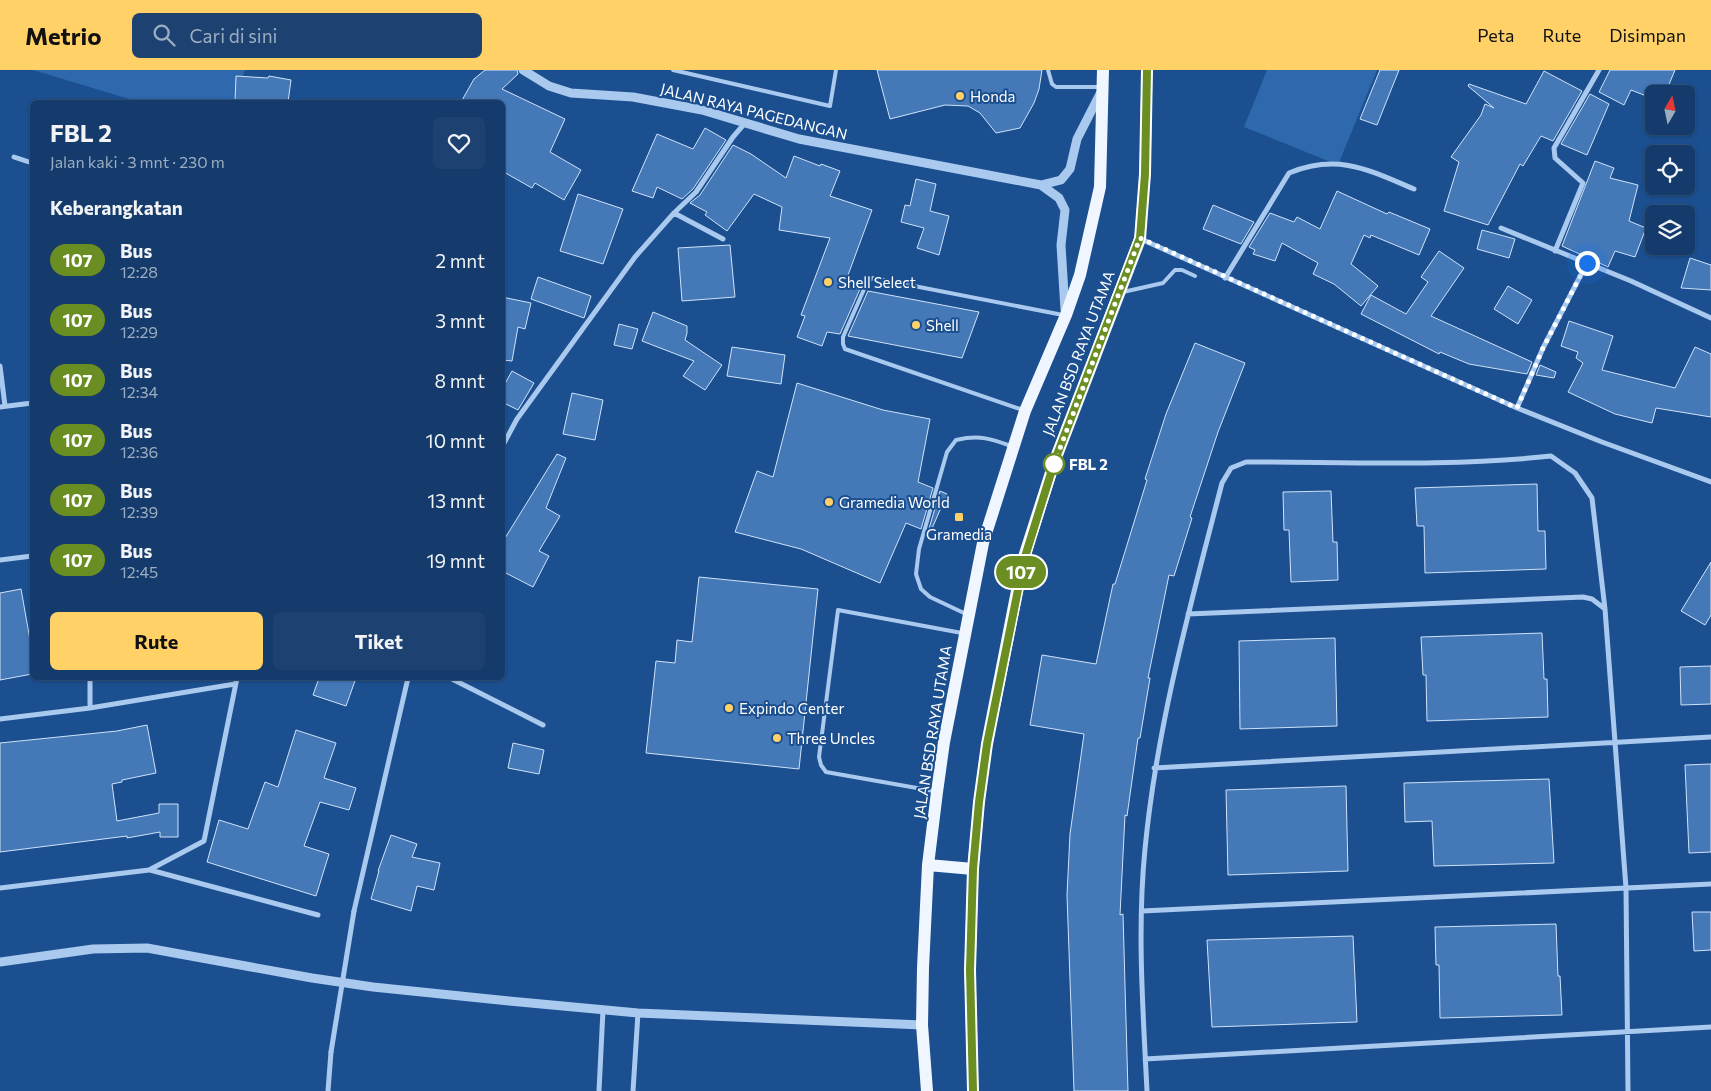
<!DOCTYPE html>
<html lang="id">
<head>
<meta charset="utf-8">
<style>
  :root { --surface:#143b6b; --page:#1d4271; --text:#f1f3f6; --muted:#9dadc1; --line:#33557e; --accent:#ffd166 }
  body { margin:0; font-family:Commissioner,sans-serif; background:var(--page); color:var(--text); height:100vh; display:flex; flex-direction:column; font-size:19px; white-space:nowrap }
  * { box-sizing:border-box; margin:0 }
  p { font-size:16px; color:var(--muted) }
  .icon { flex:none; width:28px; height:28px; fill:none; stroke:currentColor; stroke-width:2; stroke-linecap:round; stroke-linejoin:round }
  .map { position:relative; flex:1; overflow:hidden }
  .drawer { position:absolute; left:30px; top:30px; width:475px; height:580px; display:flex; flex-direction:column; background:var(--surface); border-radius:8px; box-shadow:0 1px 4px #0004,0 0 0 1px var(--line) }
  .drawer>* { flex:none }
  .badge { padding:0 10px; border-radius:16px; font-size:18px; line-height:32px }
  .needle { width:32px; rotate:9deg }
  .fabs { position:absolute; left:1645px; top:15px; display:grid; gap:10px }
  .fabs a { display:grid; place-items:center; width:50px; height:50px; border-radius:8px; background:var(--surface); box-shadow:0 1px 4px #0004,0 0 0 1px var(--line); font-size:25px }
  .you { position:absolute; width:25px; height:25px; margin:-12px; border:4px solid #fff; border-radius:50%; background:#1a73e8; box-shadow:0 0 0 8px #1a73e833 }
  .map>.badge { position:absolute; translate:-50% -50%; box-shadow:0 0 0 2px #fff }
  h2 { padding:0 20px; font-size:19px; line-height:45px }
  .round { display:grid; place-items:center; flex:none; width:52px; height:52px; border-radius:8px; background:var(--page) }
  .overview { display:flex; align-items:center; justify-content:space-between; height:85px; padding:0 20px }
  h1 { font-size:24px; font-weight:700; line-height:38px }
  .button { display:flex; gap:10px; margin-top:auto; padding:10px 20px }
  .button a { flex:1; height:58px; border-radius:8px; background:var(--accent); color:#111; font-size:20px; font-weight:700; line-height:58px; text-align:center }
  .button a+a { background:var(--page); color:var(--text) }
  ul { padding:0; list-style:none }
  li { display:flex; align-items:center; gap:15px; height:60px; padding:0 20px }
  li div { flex:1 }
  li b { display:block; font-size:19px }
  li em { font-style:normal }
  li .badge { min-width:55px; font-weight:700; text-align:center }
  header { display:flex; align-items:center; gap:30px; box-sizing:border-box; height:70px; padding:0 25px; background:var(--accent); color:#111 }
  header strong { font-size:24px }
  nav { display:flex; gap:28px; margin-inline-start:auto; font-size:18px }
  .search { width:350px; height:45px; background:var(--page); display:flex; align-items:center; gap:12px; box-sizing:border-box; padding:0 18px; border-radius:8px; color:var(--muted); font-size:19px }
  .map>svg:first-child { display:block }
</style>
</head>
<body>
<header>
<strong>Metrio</strong>
<div class="search"><svg class="icon" aria-label="search" viewBox="0 0 24 24"><circle cx="10" cy="10" r="6"/><path d="M15 15l6 6"/></svg>Cari di sini</div>
<nav><a>Peta</a><a>Rute</a><a>Disimpan</a></nav>
</header>
<div class="map">
<svg width="1711" height="1021" viewBox="0 0 1711 1021">
  <rect width="100%" height="100%" fill="#1b4f8f"/>
  <path fill="#2e69ad" d="M 33,0 L 245,0 L 233,32 L 139,32 Z
    M 1267,0 L 1377,0 L 1338,95 L 1244,57 Z"/>
  <path fill="#4478b7" stroke="#cfe3fa" d="M 485,0 L 517,0 L 518,4 L 502,19 L 565,49 L 550,82 L 581,100 L 564,130 L 535,113 L 532,118 L 502,101 L 502,32 L 461,32 L 474,9 Z
    M 877,0 L 1042,0 L 1039,19 L 1034,33 L 1020,58 L 996,63 L 980,43 L 968,36 L 945,35 L 890,49 Z
    M 1380,0 L 1399,0 L 1377,55 L 1360,49 Z
    M 1610,0 L 1675,0 L 1665,24 L 1654,24 L 1654,29 L 1631,20 L 1624,35 L 1599,22 Z
    M 1544,1 L 1582,21 L 1553,71 L 1541,66 L 1523,96 L 1520,94 L 1488,155 L 1444,141 L 1459,92 L 1451,87 L 1481,45 L 1485,34 L 1494,38 L 1468,16 L 1469,14 L 1526,34 Z
    M 236,6 L 268,8 L 269,6 L 291,10 L 288,32 L 235,32 Z
    M 1590,24 L 1609,34 L 1587,85 L 1561,74 Z
    M 705,58 L 726,70 L 693,119 L 682,129 L 657,117 L 653,128 L 632,121 L 657,64 L 693,79 Z
    M 733,75 L 751,84 L 786,108 L 794,86 L 820,96 L 821,94 L 840,101 L 830,126 L 872,140 L 844,216 L 860,219 L 840,264 L 827,262 L 822,276 L 797,267 L 805,246 L 801,245 L 830,168 L 779,160 L 782,137 L 754,124 L 727,161 L 705,145 L 707,142 L 690,133 L 700,125 Z
    M 1595,91 L 1614,98 L 1610,108 L 1638,115 L 1629,151 L 1646,158 L 1635,187 L 1615,181 L 1608,197 L 1562,176 Z
    M 916,109 L 936,114 L 930,141 L 949,146 L 939,185 L 917,178 L 924,158 L 901,152 L 905,135 L 910,136 Z
    M 1337,121 L 1387,144 L 1389,142 L 1430,159 L 1419,185 L 1371,165 L 1370,168 L 1364,165 L 1351,194 L 1378,216 L 1361,236 L 1334,214 L 1313,204 L 1318,193 L 1282,173 L 1275,191 L 1253,184 L 1255,180 L 1249,177 L 1270,143 L 1294,152 L 1297,147 L 1320,159 Z
    M 578,124 L 623,139 L 603,194 L 560,181 Z
    M 1213,135 L 1254,152 L 1241,174 L 1203,159 Z
    M 1482,160 L 1515,169 L 1509,188 L 1477,179 Z
    M 730,175 L 735,227 L 682,231 L 678,178 Z
    M 1439,181 L 1464,198 L 1431,246 L 1532,292 L 1527,304 L 1469,294 L 1440,282 L 1439,284 L 1361,244 L 1371,225 L 1406,244 L 1428,212 L 1421,207 Z
    M 1690,188 L 1711,195 L 1711,220 L 1681,218 Z
    M 538,207 L 591,226 L 584,248 L 531,229 Z
    M 1508,216 L 1532,230 L 1518,254 L 1494,239 Z
    M 868,221 L 979,242 L 962,288 L 848,266 Z
    M 502,227 L 531,233 L 525,259 L 518,257 L 512,291 L 502,290 Z
    M 653,242 L 687,256 L 687,263 L 685,270 L 722,295 L 705,320 L 683,306 L 694,291 L 642,271 Z
    M 1569,251 L 1613,266 L 1602,300 L 1675,318 L 1695,277 L 1711,284 L 1711,347 L 1656,338 L 1652,353 L 1615,344 L 1568,322 L 1583,293 L 1576,288 L 1578,282 L 1561,276 Z
    M 619,254 L 638,259 L 632,279 L 614,275 Z
    M 1195,273 L 1245,293 L 1218,362 L 1190,447 L 1192,448 L 1174,506 L 1169,505 L 1148,608 L 1150,608 L 1140,668 L 1138,668 L 1127,746 L 1125,745 L 1120,845 L 1123,844 L 1128,1021 L 1074,1021 L 1067,825 L 1070,764 L 1084,664 L 1030,655 L 1042,585 L 1096,594 L 1113,514 L 1115,514 L 1147,410 L 1145,409 L 1166,344 Z
    M 732,277 L 785,285 L 781,314 L 727,306 Z
    M 1540,295 L 1556,302 L 1554,308 L 1536,305 Z
    M 512,301 L 534,313 L 518,340 L 502,332 L 502,319 Z
    M 797,313 L 883,340 L 930,349 L 918,412 L 933,418 L 921,459 L 906,453 L 880,513 L 801,479 L 735,462 L 757,401 L 773,407 Z
    M 572,323 L 603,330 L 595,370 L 563,364 Z
    M 557,384 L 566,388 L 546,438 L 560,446 L 539,481 L 549,486 L 533,517 L 502,501 L 502,473 Z
    M 1537,414 L 1538,461 L 1545,461 L 1546,499 L 1425,503 L 1424,456 L 1417,456 L 1415,418 Z
    M 940,421 L 947,424 L 930,463 L 928,462 Z
    M 1331,421 L 1333,472 L 1337,472 L 1338,510 L 1291,512 L 1289,460 L 1284,460 L 1283,422 Z
    M 1711,492 L 1711,545 L 1705,555 L 1681,541 Z
    M 699,507 L 818,519 L 799,699 L 646,683 L 656,591 L 675,593 L 677,570 L 692,572 Z
    M 21,519 L 32,581 L 32,604 L 0,610 L 0,523 Z
    M 1542,563 L 1544,609 L 1547,609 L 1548,647 L 1427,651 L 1426,605 L 1423,605 L 1421,567 Z
    M 1335,568 L 1337,656 L 1240,659 L 1239,571 Z
    M 1711,596 L 1711,634 L 1681,635 L 1680,597 Z
    M 319,608 L 356,608 L 346,636 L 313,625 Z
    M 147,655 L 156,703 L 122,710 L 122,712 L 112,714 L 117,751 L 159,743 L 159,734 L 178,734 L 178,767 L 160,767 L 160,762 L 127,768 L 127,766 L 0,782 L 0,673 L 117,661 Z
    M 296,660 L 336,673 L 324,708 L 356,718 L 349,740 L 320,732 L 304,776 L 329,784 L 316,826 L 207,792 L 219,750 L 248,759 L 265,712 L 278,717 Z
    M 513,673 L 544,680 L 539,704 L 508,698 Z
    M 1711,694 L 1711,782 L 1689,783 L 1685,695 Z
    M 1549,709 L 1554,793 L 1434,796 L 1432,751 L 1405,752 L 1404,713 Z
    M 1346,716 L 1348,801 L 1228,805 L 1226,720 Z
    M 391,765 L 417,774 L 412,787 L 440,793 L 434,820 L 417,816 L 411,841 L 371,829 L 379,801 L 378,801 Z
    M 1692,842 L 1711,842 L 1711,880 L 1694,881 Z
    M 1556,854 L 1558,906 L 1560,906 L 1562,945 L 1440,948 L 1439,895 L 1436,895 L 1435,857 Z
    M 1353,866 L 1357,952 L 1212,957 L 1207,870 Z"/>
  <g fill="none" stroke-linecap="round" stroke-linejoin="round">
    <path stroke="#a9c9ee" stroke-width="4" d="M 673,0 L 830,36 L 836,0
      M 1048,0 L 1052,14 L 1056,17 L 1101,17
      M 1123,222 L 1163,213 L 1175,200 L 1182,200 L 1195,206
      M 1023,340 L 845,279 L 843,274 L 843,267 L 865,217 L 868,211 L 873,208 L 1063,245
      M 966,544 L 930,527 L 921,519 L 916,504 L 919,479 L 947,382 L 956,370 C 979,365 989,368 1011,376
      M 934,721 L 826,702 L 821,695 L 819,687 L 838,540 L 962,563"/>
    <path stroke="#a9c9ee" stroke-width="5" d="M 14,87 L 32,93
      M 674,143 L 723,169
      M 1501,158 L 1631,211 L 1711,248
      M 1141,169 L 1517,338 L 1602,372 L 1711,412
      M 1555,181 L 1583,113 L 1555,88 L 1554,78 L 1599,0
      M 1225,208 L 1289,103 C 1338,83 1369,100 1414,119
      M 0,296 L 5,336
      M 0,337 L 32,333
      M 1517,338 L 1543,278 L 1587,193
      M 502,377 L 517,349 L 635,187 L 674,143 L 696,122 L 733,67 L 745,53
      M 0,490 L 32,486
      M 1188,544 L 1583,527 L 1592,529 L 1605,539 L 1626,818 L 1628,1021
      M 450,608 L 543,655
      M 90,638 L 90,608
      M 0,649 L 90,638 L 235,614
      M 1154,698 L 1711,667
      M 150,800 L 318,845
      M 0,818 L 149,800 L 204,771 L 237,608
      M 354,841 L 408,608
      M 1142,841 L 1711,814
      M 1145,989 L 1711,957
      M 328,1021 L 331,982
      M 599,1021 L 603,940
      M 633,1021 L 638,943
      M 1147,1021 C 1143,940 1137,859 1145,779 C 1157,654 1191,533 1222,413 L 1231,398 L 1246,392 C 1347,392 1450,397 1551,386 L 1575,403 L 1592,428 L 1605,539"/>
    <path stroke="#a9c9ee" stroke-width="9" d="M 523,0 L 549,16 L 571,23 L 633,27 L 702,40 L 799,69 L 1041,115 L 1061,110 L 1070,99 L 1077,69 L 1101,22
      M 1041,115 L 1059,128 L 1065,140 L 1061,175 L 1065,240
      M 0,892 L 93,879 L 147,878 L 312,908 L 373,917 L 509,931 L 638,943 L 922,955"/>
    <path stroke="#f0f6ff" stroke-width="12" d="M 928,795 L 973,799
      M 927,1021 L 922,955 L 923,898 L 928,795 L 937,722 L 944,672 L 983,473 L 1025,341 L 1066,245 L 1080,205 L 1100,117 L 1103,0
      M 973,1021 L 970,900 L 973,799 L 979,732 L 987,674 L 1023,490 L 1055,390 L 1140,169 L 1145,104 L 1147,0"/>
    <path stroke="#a9c9ee" stroke-width="5" d="M 331,982 L 354,841"/>
  </g>
  <g fill="none" stroke-linecap="round" stroke-linejoin="round">
    <defs>
      <path id="line" d="M 973,1021 L 970,900 L 973,799 L 979,732 L 987,674 L 1024,490 L 1055,390 L 1140,168 L 1145,104 L 1147,0"/>
    </defs>
    <use href="#line" stroke="#fff" stroke-width="11"/>
    <use href="#line" stroke="#6b8e23" stroke-width="8"/>
    <path stroke="#fff" stroke-width="5" stroke-dasharray="0 9" d="M 1054,394 L 1140,168 L 1517,338 L 1543,278 L 1587,193"/>
  </g>
  <g fill="#ffd166" stroke="#1b4f8f" stroke-width="2">
    <circle cx="960" cy="26" r="5"/>
    <circle cx="828" cy="212" r="5"/>
    <circle cx="916" cy="255" r="5"/>
    <circle cx="829" cy="432" r="5"/>
    <rect x="954" y="442" width="10" height="10" rx="2.5"/>
    <circle cx="729" cy="638" r="5"/>
    <circle cx="777" cy="668" r="5"/>
  </g>
  <circle fill="#fff" stroke="#6b8e23" stroke-width="2.5" cx="1054" cy="394" r="10"/>
  <g text-anchor="middle" dominant-baseline="central" stroke-width="4" stroke-linejoin="round" paint-order="stroke">
    <g font-size="15" fill="#fff" stroke="#1b4f8f" text-anchor="start">
      <text x="970" y="26">Honda</text>
      <text x="838" y="212">Shell Select</text>
      <text x="926" y="255">Shell</text>
      <text x="839" y="432">Gramedia World</text>
      <text x="959" y="464" text-anchor="middle">Gramedia</text>
      <text x="739" y="638">Expindo Center</text>
      <text x="787" y="668">Three Uncles</text>
    </g>
    <g font-size="15" fill="#fff" stroke="#1b4f8f">
      <text transform="translate(754 41) rotate(14)">JALAN RAYA PAGEDANGAN</text>
      <text transform="translate(1078 283) rotate(-69)">JALAN BSD RAYA UTAMA</text>
      <text transform="translate(932 662) rotate(-81)">JALAN BSD RAYA UTAMA</text>
    </g>
    <g font-size="15" font-weight="bold" fill="#fff" stroke="#1b4f8f" text-anchor="start">
      <text x="1069" y="394">FBL 2</text>
    </g>
  </g>
</svg>
<div class="fabs">
<a><svg class="needle" viewBox="-14 -14 28 28"><path d="M0-13l5 13h-10z" fill="#e53935"/><path d="M0 13l5-13h-10z" fill="#9dadc1"/></svg></a>
<a><svg class="icon" aria-label="locate" viewBox="0 0 24 24"><circle cx="12" cy="12" r="6"/><path d="M12 2v4M12 18v4M2 12h4M18 12h4"/></svg></a>
<a><svg class="icon" aria-label="layers" viewBox="0 0 24 24"><path d="M12 4l9 5-9 5-9-5zM3 14l9 5 9-5"/></svg></a>
</div>
<div class="you" style="left:1587px;top:193px"></div>
<b class="badge" style="left:1021px;top:502px;background:#6b8e23;color:#fff">107</b>
<section class="drawer">
<div class="overview"><div><h1>FBL 2</h1><p>Jalan kaki · 3 mnt · 230 m</p></div><a class="round"><svg class="icon" aria-label="heart" viewBox="0 0 24 24"><path d="M12 20l-8-8c-3-5 5-10 8-4 3-6 11-1 8 4z"/></svg></a></div>
<h2>Keberangkatan</h2>
<ul>
<li><span class="badge" style="background:#6b8e23;color:#fff">107</span><div><b>Bus</b><p>12:28</p></div><em>2 mnt</em></li>
<li><span class="badge" style="background:#6b8e23;color:#fff">107</span><div><b>Bus</b><p>12:29</p></div><em>3 mnt</em></li>
<li><span class="badge" style="background:#6b8e23;color:#fff">107</span><div><b>Bus</b><p>12:34</p></div><em>8 mnt</em></li>
<li><span class="badge" style="background:#6b8e23;color:#fff">107</span><div><b>Bus</b><p>12:36</p></div><em>10 mnt</em></li>
<li><span class="badge" style="background:#6b8e23;color:#fff">107</span><div><b>Bus</b><p>12:39</p></div><em>13 mnt</em></li>
<li><span class="badge" style="background:#6b8e23;color:#fff">107</span><div><b>Bus</b><p>12:45</p></div><em>19 mnt</em></li>
</ul>
<div class="button"><a>Rute</a><a>Tiket</a></div>
</section>
</div>
</body>
</html>
